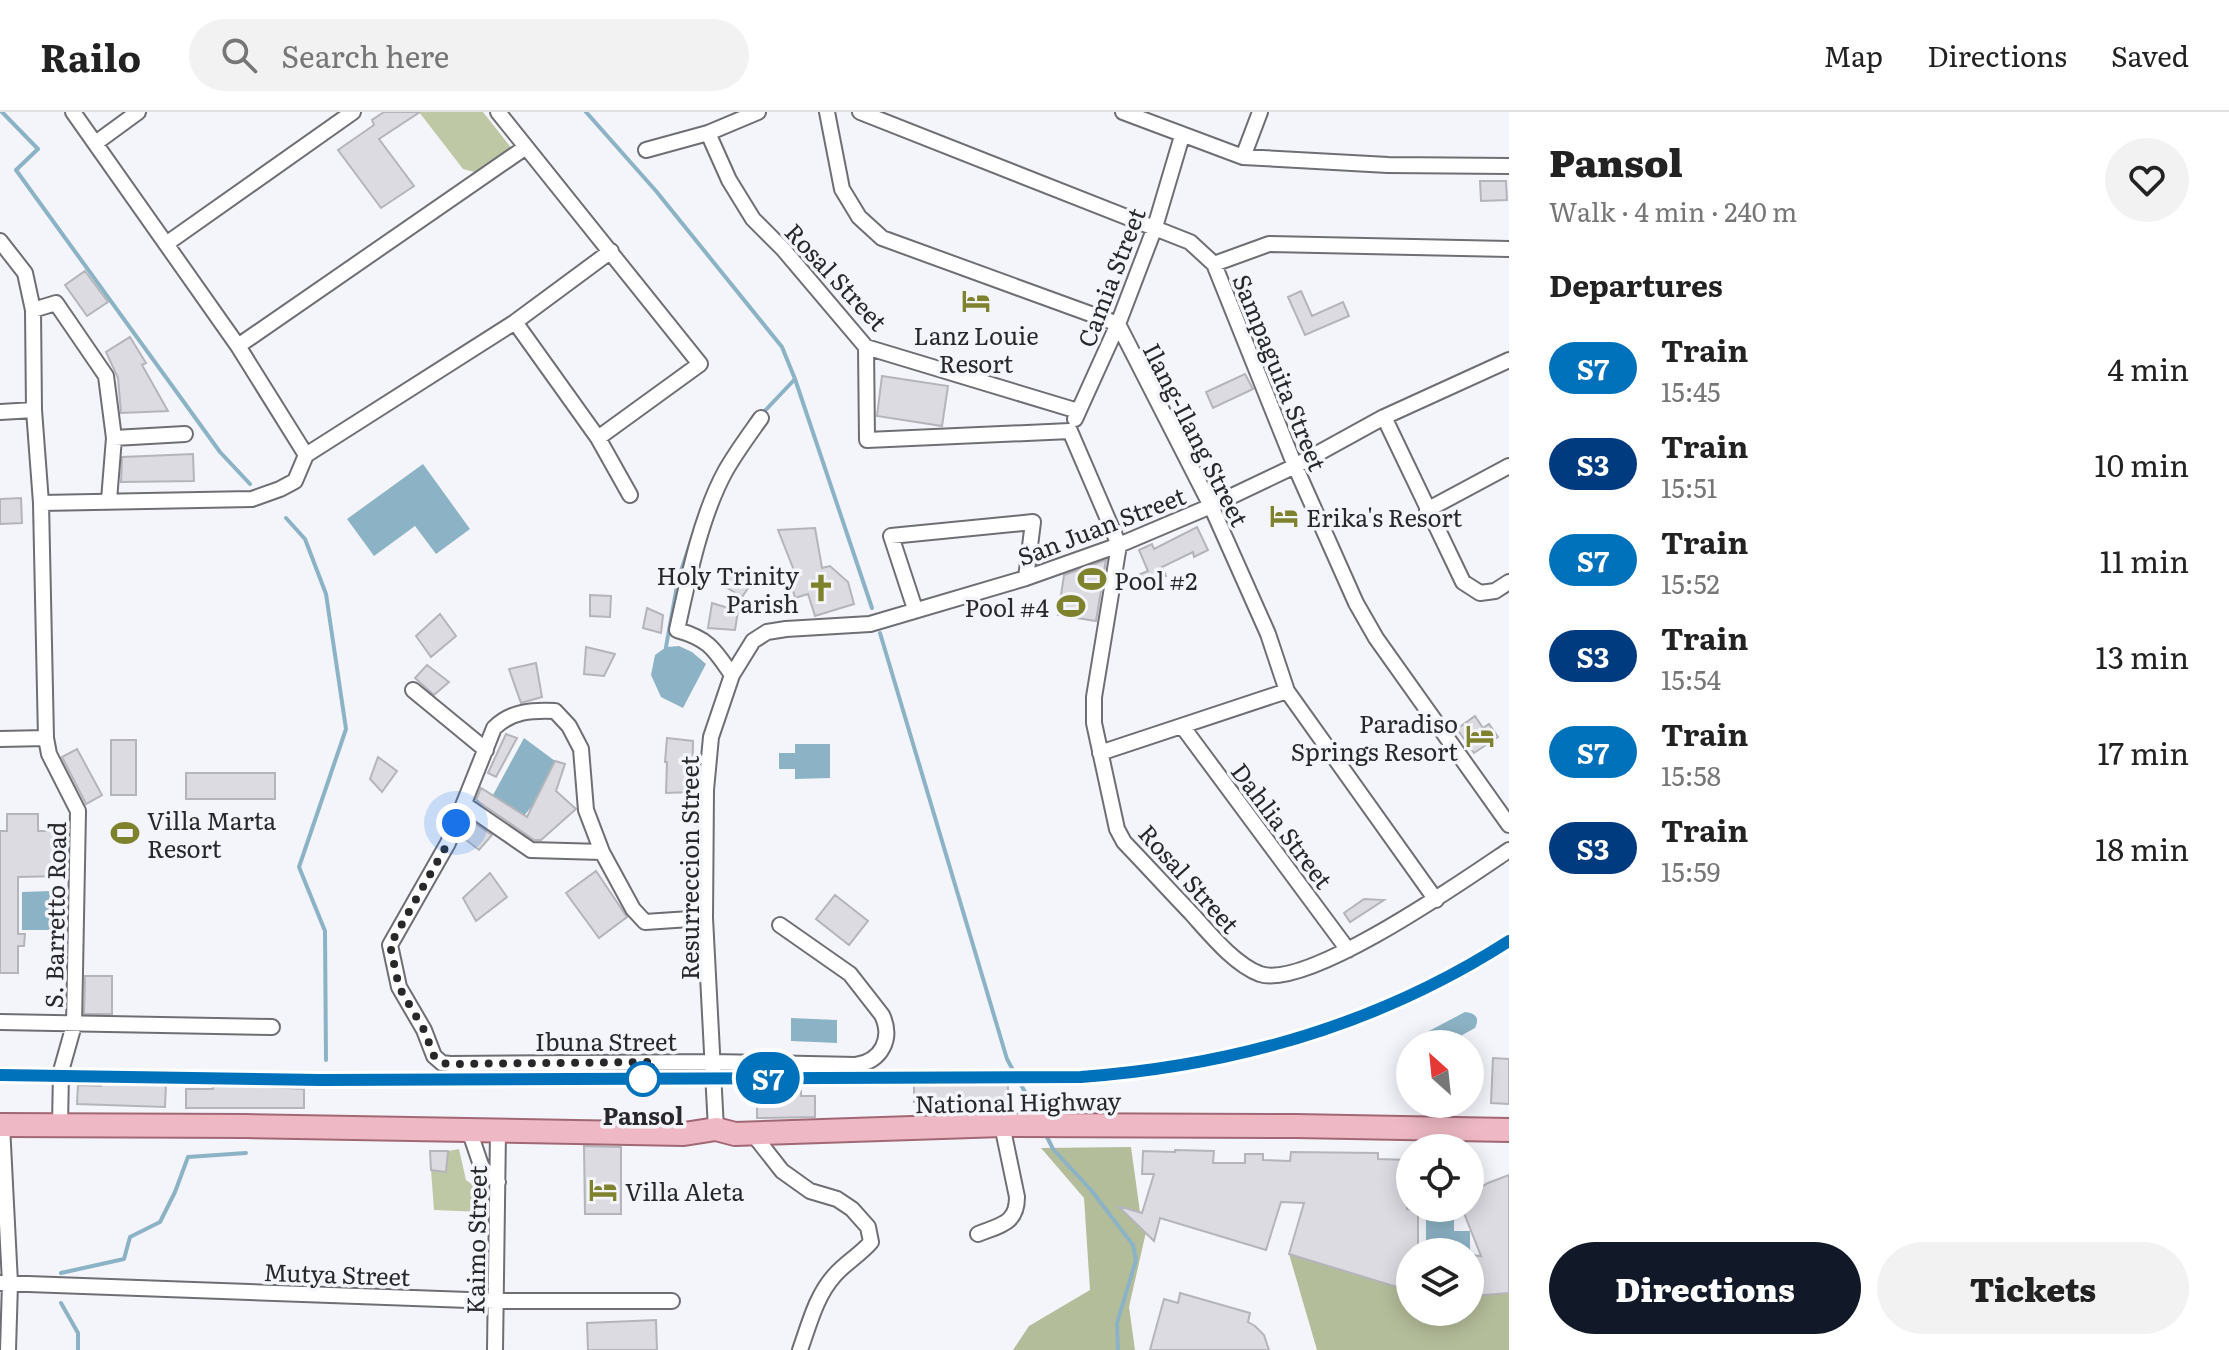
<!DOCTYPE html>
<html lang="en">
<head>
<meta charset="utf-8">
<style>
  :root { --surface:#fff; --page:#f2f2f2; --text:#222; --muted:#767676; --line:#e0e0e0; --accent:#111827 }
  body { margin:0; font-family:Literata,serif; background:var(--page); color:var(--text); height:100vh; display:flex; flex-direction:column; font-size:30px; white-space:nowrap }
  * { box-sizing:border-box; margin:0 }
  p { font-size:26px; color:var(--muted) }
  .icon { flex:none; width:44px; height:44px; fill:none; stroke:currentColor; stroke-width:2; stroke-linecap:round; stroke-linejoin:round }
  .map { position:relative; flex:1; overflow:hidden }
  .details { display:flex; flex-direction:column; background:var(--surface); width:720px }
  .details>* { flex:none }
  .badge { padding:0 16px; border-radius:26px; font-size:28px; line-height:52px }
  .needle { width:52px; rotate:333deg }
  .controls { position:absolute; left:1396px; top:918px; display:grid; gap:16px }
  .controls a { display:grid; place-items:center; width:88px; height:88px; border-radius:50%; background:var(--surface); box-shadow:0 4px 20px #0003; font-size:40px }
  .you { position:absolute; width:40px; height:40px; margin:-20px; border:6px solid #fff; border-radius:50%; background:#1a73e8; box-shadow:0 0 0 12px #1a73e833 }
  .map>.badge { position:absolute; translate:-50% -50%; box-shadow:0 0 0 4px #fff }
  h2 { padding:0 40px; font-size:30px; line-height:72px }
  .round { display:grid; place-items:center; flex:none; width:84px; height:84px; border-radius:42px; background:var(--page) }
  .head { display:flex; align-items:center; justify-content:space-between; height:136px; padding:0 40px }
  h1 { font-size:38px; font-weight:800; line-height:60px }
  .button { display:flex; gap:16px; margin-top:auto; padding:16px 40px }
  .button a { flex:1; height:92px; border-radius:48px; background:var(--accent); color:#fff; font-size:32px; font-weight:800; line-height:92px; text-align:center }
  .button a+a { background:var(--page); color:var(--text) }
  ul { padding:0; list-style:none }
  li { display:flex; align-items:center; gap:24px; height:96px; padding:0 40px }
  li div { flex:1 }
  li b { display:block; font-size:30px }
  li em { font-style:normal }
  li .badge { min-width:88px; font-weight:700; text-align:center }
  header { display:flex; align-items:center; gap:48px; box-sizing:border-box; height:112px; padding:0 40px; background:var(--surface); border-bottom:2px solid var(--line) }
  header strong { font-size:38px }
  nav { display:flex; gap:44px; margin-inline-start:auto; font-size:28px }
  .search { width:560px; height:72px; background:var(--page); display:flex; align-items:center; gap:20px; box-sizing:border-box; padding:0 28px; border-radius:44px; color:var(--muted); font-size:30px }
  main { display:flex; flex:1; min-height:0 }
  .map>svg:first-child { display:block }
</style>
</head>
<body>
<header>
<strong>Railo</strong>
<div class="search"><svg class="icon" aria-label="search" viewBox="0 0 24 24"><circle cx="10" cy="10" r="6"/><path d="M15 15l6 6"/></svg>Search here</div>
<nav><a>Map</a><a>Directions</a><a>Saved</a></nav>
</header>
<main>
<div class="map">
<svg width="1509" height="1238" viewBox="0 0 1509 1238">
  <rect width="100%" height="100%" fill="#f4f5fb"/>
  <path fill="#bfc8a5" d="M 419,0 L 483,0 L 513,38 L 478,61 L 463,57 Z
    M 459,1037 L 466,1068 L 481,1079 L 481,1100 L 434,1098 L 431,1058 L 446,1059 L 448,1039 Z"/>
  <path fill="#b4bd9a" d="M 1131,1035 L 1140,1100 L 1119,1095 L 1146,1120 L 1129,1195 L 1135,1238 L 1013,1238 L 1029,1214 L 1090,1178 L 1084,1086 L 1041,1036 Z
    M 1289,1142 L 1410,1179 L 1410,1200 L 1470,1200 L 1470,1184 L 1509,1181 L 1509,1238 L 1317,1238 Z"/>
  <path fill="#8cb3c5" d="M 423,352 L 470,417 L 436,442 L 415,414 L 374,444 L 347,407 Z
    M 679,534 L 692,540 L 706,552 L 683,596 L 661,585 L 651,563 L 655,543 L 666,535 Z
    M 524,626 L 555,649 L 532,694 L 524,704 L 493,683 Z
    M 795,632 L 830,632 L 830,666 L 795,667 L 795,657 L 779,657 L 779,641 L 795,641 Z
    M 50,779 L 50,818 L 22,818 L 22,780 Z
    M 1465,900 C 1476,901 1480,906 1475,916 L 1446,932 L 1435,932 L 1429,919 Z
    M 791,906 L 837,908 L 837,931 L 791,929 Z
    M 1426,1101 L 1454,1101 L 1454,1119 L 1470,1119 L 1470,1139 L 1426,1139 Z"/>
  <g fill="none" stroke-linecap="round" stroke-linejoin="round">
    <path stroke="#8cb3c5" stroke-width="4" d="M 2,0 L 38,37 L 16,58 L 220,340 L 250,372
      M 586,0 L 656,79 L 782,235 L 795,267 L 872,496
      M 761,303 L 795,267
      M 724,349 L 736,330
      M 286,406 L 305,427 L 326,482 L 346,617 L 299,755 L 325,819 L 326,948
      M 880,521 L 1007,947 L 1038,1004
      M 666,535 L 678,468 L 693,423
      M 1046,1023 L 1053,1037 L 1091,1078 L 1133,1133 L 1136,1148 L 1117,1211 L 1118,1238
      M 61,1161 L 124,1147 L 130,1125 L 160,1110 L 175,1080 L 188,1045 L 246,1041
      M 61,1191 L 78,1221 L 78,1238"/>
  </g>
  <path fill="#dbdbe1" stroke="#b4b4ba" stroke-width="2" d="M 384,0 L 420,0 L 379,27 L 414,74 L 381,96 L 338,38 L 374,13 L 372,8 Z
    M 1480,69 L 1506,69 L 1507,88 L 1481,89 Z
    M 85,159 L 108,190 L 87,204 L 65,173 Z
    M 1301,179 L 1312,204 L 1343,190 L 1349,204 L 1305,223 L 1288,185 Z
    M 130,225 L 146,251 L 142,253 L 168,299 L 121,301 L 118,266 L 106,240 Z
    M 1245,262 L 1253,277 L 1213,296 L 1206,280 Z
    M 882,264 L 948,274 L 942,314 L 877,304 Z
    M 193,342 L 194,369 L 121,370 L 122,345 Z
    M 21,386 L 22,411 L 0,412 L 0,387 Z
    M 1197,415 L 1208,438 L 1194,445 L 1193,440 L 1162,455 L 1166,464 L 1133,478 L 1128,467 L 1148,459 L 1139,438 L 1152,432 L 1154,437 Z
    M 815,416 L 822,456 L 830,454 L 848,470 L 854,492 L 815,504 L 808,482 L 795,486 L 789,463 L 795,461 L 778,418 Z
    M 1106,448 L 1096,509 L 1058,503 L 1064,463 Z
    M 729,455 L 753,469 L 742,485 L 721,472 Z
    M 590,483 L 611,484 L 610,505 L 590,504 Z
    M 712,491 L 738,499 L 735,518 L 708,516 Z
    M 647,496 L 663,503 L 661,521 L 643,516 Z
    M 440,502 L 456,524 L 431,545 L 416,524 Z
    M 586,535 L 615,542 L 604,564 L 584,562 Z
    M 536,551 L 542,585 L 521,591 L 509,557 Z
    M 427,553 L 449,570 L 434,583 L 415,566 Z
    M 1475,604 L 1483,616 L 1489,612 L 1498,625 L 1474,641 L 1457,617 Z
    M 506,622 L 517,626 L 496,665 L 488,661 Z
    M 667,626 L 693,629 L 692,680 L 666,681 L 667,650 L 665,650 Z
    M 111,628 L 136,628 L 136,683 L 111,683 Z
    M 77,637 L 102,683 L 86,692 L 62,645 Z
    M 378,645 L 397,659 L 382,680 L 370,667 Z
    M 555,649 L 565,652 L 556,679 L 576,697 L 541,728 L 534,728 L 476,688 L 481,676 L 527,705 Z
    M 186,661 L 275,661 L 275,687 L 186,687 Z
    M 7,702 L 38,702 L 38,719 L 67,719 L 67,733 L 62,733 L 63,764 L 18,765 L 18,822 L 25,822 L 24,834 L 18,834 L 18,861 L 0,861 L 0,719 L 7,719 Z
    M 468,707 L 492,723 L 479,738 L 461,724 Z
    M 596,759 L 627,805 L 599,826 L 566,781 Z
    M 490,761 L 507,785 L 476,809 L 463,786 Z
    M 835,783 L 868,809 L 849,833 L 816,807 Z
    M 1364,787 L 1384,788 L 1350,810 L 1344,801 Z
    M 85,864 L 112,864 L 112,902 L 84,902 Z
    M 1493,946 L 1509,947 L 1509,992 L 1491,991 Z
    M 930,965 L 983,966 L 983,971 L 1008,971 L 1008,999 L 964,998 L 964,988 L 914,990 L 914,967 L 930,967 Z
    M 101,970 L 166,972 L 165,995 L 77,992 L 78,973 L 101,974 Z
    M 213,972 L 304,977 L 304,996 L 186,996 L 186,977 L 213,977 Z
    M 757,972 L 801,972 L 801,984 L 815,984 L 815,1005 L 757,1006 Z
    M 584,1034 L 621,1035 L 621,1102 L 585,1102 Z
    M 1175,1038 L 1214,1039 L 1213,1051 L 1245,1051 L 1245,1042 L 1263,1042 L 1263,1048 L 1290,1049 L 1291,1040 L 1378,1041 L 1378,1047 L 1410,1048 L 1407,1097 L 1418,1098 L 1418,1140 L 1410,1140 L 1410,1179 L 1289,1142 L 1304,1091 L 1281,1090 L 1266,1138 L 1160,1106 L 1154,1129 L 1118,1094 L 1142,1101 L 1154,1062 L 1142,1062 L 1143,1039 L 1175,1040 Z
    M 430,1039 L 448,1039 L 446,1060 L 431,1058 Z
    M 1509,1063 L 1509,1181 L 1470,1184 L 1470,1143 L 1481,1144 L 1462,1096 L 1470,1096 L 1470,1082 L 1488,1071 Z
    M 1180,1181 L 1250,1201 L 1248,1210 L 1255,1214 L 1264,1223 L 1269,1238 L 1150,1238 L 1164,1187 L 1178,1191 Z
    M 656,1208 L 657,1238 L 588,1238 L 587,1211 Z"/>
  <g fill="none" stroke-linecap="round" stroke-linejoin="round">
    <defs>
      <path id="street" d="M 73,0 L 238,234 L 306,343
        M 498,0 L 700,252 L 598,326
        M 827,0 L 842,77 L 859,105 L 882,126 L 1118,212 L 1211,394 L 1268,522 L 1287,579 L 1436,788
        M 860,0 L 1190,130 L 1214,152 L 1295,354 L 1356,491 L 1376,526 L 1509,713
        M 1123,0 L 1243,45 L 1388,53 L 1509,54
        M 708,21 L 729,68 L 753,107 L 783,137 L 866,235 L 1078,299
        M 97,30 L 138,0
        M 646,38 L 708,21 L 758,0
        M 1243,45 L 1260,0
        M 0,129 L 25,161 L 33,198 L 34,298 L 41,391 L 46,626 L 49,642 L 78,699 L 74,913 L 61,959 L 60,1014
        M 166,132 L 353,0
        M 1214,152 L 1269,132 L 1509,137
        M 33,198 L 56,191 L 106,264 L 114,326 L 109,388
        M 515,210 L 598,326 L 630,383
        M 238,234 L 526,35
        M 866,235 L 867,328 L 1070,319
        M 0,300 L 34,298
        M 1384,305 L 1509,248
        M 1075,307 L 1118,212 L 1155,115 L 1182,24
        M 1070,319 L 1119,433 L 1094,585 L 1094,611 L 1117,717 L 1124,730 C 1147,754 1169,778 1191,801 C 1210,822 1234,852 1260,862 C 1308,878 1466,767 1509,738
        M 114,326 L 185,322
        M 41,391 L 252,387 L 280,377 L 295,369 L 306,343 L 515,210 L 611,139
        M 1427,398 L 1509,354
        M 915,497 L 891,424 L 1033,410 L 1026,466
        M 732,563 C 714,537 709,527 677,518 C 688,467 701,403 726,358 C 737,339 749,323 761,306
        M 413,578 L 486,638
        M 1182,614 L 1348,838
        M 0,627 L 46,626
        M 1100,641 L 1287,579
        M 464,692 L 531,738 L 602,740 L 633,797 L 645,810 L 705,806
        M 602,740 L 586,698 L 581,637 L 569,614 L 555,599 C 532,598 511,599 494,616 L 448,731 L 390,833 L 399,875 L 424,918 L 434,944 L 442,951 L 450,952 L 713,950 L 856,953 C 882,949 893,926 882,903 L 850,862 L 780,813
        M 0,910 L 272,915
        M 2,1013 L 10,1171 L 8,1238
        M 716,1017 L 705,806 L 706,678 L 711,625 L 732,563 L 753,529 L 767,520 L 786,517 L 870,512 L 1026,466 L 1119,433 L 1211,394 L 1295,354 L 1384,305 L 1463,470 L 1480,481 L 1495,479 L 1509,470
        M 469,1018 L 482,1056 L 498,1070
        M 753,1022 L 782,1059 L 810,1079 L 837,1087 L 852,1097 L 868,1115 L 871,1130 C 860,1143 845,1151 834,1164 C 816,1184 809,1213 800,1238
        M 978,1122 C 1000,1113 1017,1112 1017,1085 L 1002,1013
        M 0,1171 L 496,1189 L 672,1189
        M 495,1238 L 498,1019"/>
      <path id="primary" d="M 0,1013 L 246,1014 L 684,1022 L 716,1017 L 735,1022 L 1002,1013 L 1296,1014 L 1509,1018"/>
    </defs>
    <use href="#street" stroke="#6e6e74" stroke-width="18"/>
    <use href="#primary" stroke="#a16874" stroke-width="26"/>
    <use href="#street" stroke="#fff" stroke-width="14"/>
    <use href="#primary" stroke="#eeb9c4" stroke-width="22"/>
    <path stroke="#8f8f93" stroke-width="4" stroke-dasharray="16 8" stroke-linecap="butt" d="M 0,963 L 321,968 L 1081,965 C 1233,955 1380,913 1509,829"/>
  </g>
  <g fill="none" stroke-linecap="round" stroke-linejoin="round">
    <defs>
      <path id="line" d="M 0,963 L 321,968 L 1081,965 C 1233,954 1380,912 1509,829"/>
    </defs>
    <use href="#line" stroke="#fff" stroke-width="18"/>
    <use href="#line" stroke="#0072bc" stroke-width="12"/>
    <path stroke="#28282a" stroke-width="8" stroke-dasharray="0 14.4" d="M 456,711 L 448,731 L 390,833 L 399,875 L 424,918 L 434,944 L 442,951 L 450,952 L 655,950 L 643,967"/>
  </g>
  <defs>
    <symbol id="hotel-bare" viewBox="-9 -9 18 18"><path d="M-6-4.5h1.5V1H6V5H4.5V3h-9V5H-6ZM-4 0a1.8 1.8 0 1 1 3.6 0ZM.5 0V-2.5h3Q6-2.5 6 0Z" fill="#7f822d" stroke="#f4f5fb" stroke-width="2.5" paint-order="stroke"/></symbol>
    <symbol id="stadium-bare" viewBox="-9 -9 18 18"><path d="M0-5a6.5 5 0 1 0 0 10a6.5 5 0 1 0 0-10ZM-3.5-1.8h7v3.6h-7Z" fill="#7f822d" stroke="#f4f5fb" stroke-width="2.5" paint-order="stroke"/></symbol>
    <symbol id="church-bare" viewBox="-9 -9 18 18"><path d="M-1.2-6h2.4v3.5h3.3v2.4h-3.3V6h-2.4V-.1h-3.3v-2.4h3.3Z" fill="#7f822d" stroke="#f4f5fb" stroke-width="2.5" paint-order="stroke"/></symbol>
  </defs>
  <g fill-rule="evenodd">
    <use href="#hotel-bare" x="956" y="169" width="40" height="40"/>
    <use href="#hotel-bare" x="1264" y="384" width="40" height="40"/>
    <use href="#stadium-bare" x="1072" y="447" width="40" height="40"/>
    <use href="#church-bare" x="801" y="456" width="40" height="40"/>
    <use href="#stadium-bare" x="1051" y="474" width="40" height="40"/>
    <use href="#hotel-bare" x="1460" y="604" width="40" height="40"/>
    <use href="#stadium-bare" x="105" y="701" width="40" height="40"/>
    <use href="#hotel-bare" x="583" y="1058" width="40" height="40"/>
  </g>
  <circle fill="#fff" stroke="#0072bc" stroke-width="4" cx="643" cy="967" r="16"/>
  <g text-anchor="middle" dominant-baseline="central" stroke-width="7" stroke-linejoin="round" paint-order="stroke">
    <g font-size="24" fill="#28282a" stroke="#f4f5fb">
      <text transform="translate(837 164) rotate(47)">Rosal Street</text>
      <text transform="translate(1110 165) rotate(-69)">Camia Street</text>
      <text transform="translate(1281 260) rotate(68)">Sampaguita Street</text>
      <text transform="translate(1197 322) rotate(63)">Ilang-Ilang Street</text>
      <text transform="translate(1101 413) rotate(-21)">San Juan Street</text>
      <text transform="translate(1283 713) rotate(53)">Dahlia Street</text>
      <text transform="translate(688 756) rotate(-90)">Resurreccion Street</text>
      <text transform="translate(1190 766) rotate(48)">Rosal Street</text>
      <text transform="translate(54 803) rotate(-89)">S. Barretto Road</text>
      <text x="606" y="928">Ibuna Street</text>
      <text transform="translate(1018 989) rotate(-1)">National Highway</text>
      <text transform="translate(475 1128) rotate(-89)">Kaimo Street</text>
      <text transform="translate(337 1161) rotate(2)">Mutya Street</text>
    </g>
    <g font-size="24" fill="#28282a" stroke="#f4f5fb" text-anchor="start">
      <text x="976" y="222" text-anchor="middle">Lanz Louie<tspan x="976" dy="28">Resort</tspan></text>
      <text x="1306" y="404">Erika's Resort</text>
      <text x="799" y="462" text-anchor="end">Holy Trinity<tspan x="799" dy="28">Parish</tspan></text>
      <text x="1114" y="467">Pool #2</text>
      <text x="1049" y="494" text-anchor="end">Pool #4</text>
      <text x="1458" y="610" text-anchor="end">Paradiso<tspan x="1458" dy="28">Springs Resort</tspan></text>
      <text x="147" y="707">Villa Marta<tspan x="147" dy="28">Resort</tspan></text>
      <text x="625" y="1078">Villa Aleta</text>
    </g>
    <g font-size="24" font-weight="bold" fill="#28282a" stroke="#f4f5fb">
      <text x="643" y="1002">Pansol</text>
    </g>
  </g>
</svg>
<div class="controls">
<a><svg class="needle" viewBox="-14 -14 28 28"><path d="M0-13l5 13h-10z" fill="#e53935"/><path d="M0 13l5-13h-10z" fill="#767676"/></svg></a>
<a><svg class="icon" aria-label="locate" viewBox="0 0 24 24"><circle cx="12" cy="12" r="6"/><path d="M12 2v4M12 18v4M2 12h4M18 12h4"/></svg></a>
<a><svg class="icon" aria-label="layers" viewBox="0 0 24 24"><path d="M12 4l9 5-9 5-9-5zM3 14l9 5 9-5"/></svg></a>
</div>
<div class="you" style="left:456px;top:711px"></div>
<b class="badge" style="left:768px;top:966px;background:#0072bc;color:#fff">S7</b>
</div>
<section class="details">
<div class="head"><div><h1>Pansol</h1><p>Walk · 4 min · 240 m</p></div><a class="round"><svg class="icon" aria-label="heart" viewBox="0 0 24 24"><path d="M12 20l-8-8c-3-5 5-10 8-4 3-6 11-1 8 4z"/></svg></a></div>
<h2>Departures</h2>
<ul>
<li><span class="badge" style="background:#0072bc;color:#fff">S7</span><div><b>Train</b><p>15:45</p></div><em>4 min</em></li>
<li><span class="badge" style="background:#003b80;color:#fff">S3</span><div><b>Train</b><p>15:51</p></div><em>10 min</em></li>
<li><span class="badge" style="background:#0072bc;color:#fff">S7</span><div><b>Train</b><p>15:52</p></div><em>11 min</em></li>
<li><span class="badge" style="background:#003b80;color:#fff">S3</span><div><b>Train</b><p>15:54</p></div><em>13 min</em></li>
<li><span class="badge" style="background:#0072bc;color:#fff">S7</span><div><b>Train</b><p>15:58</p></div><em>17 min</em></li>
<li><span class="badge" style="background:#003b80;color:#fff">S3</span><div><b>Train</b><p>15:59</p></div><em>18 min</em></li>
</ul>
<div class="button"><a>Directions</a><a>Tickets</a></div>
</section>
</main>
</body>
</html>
